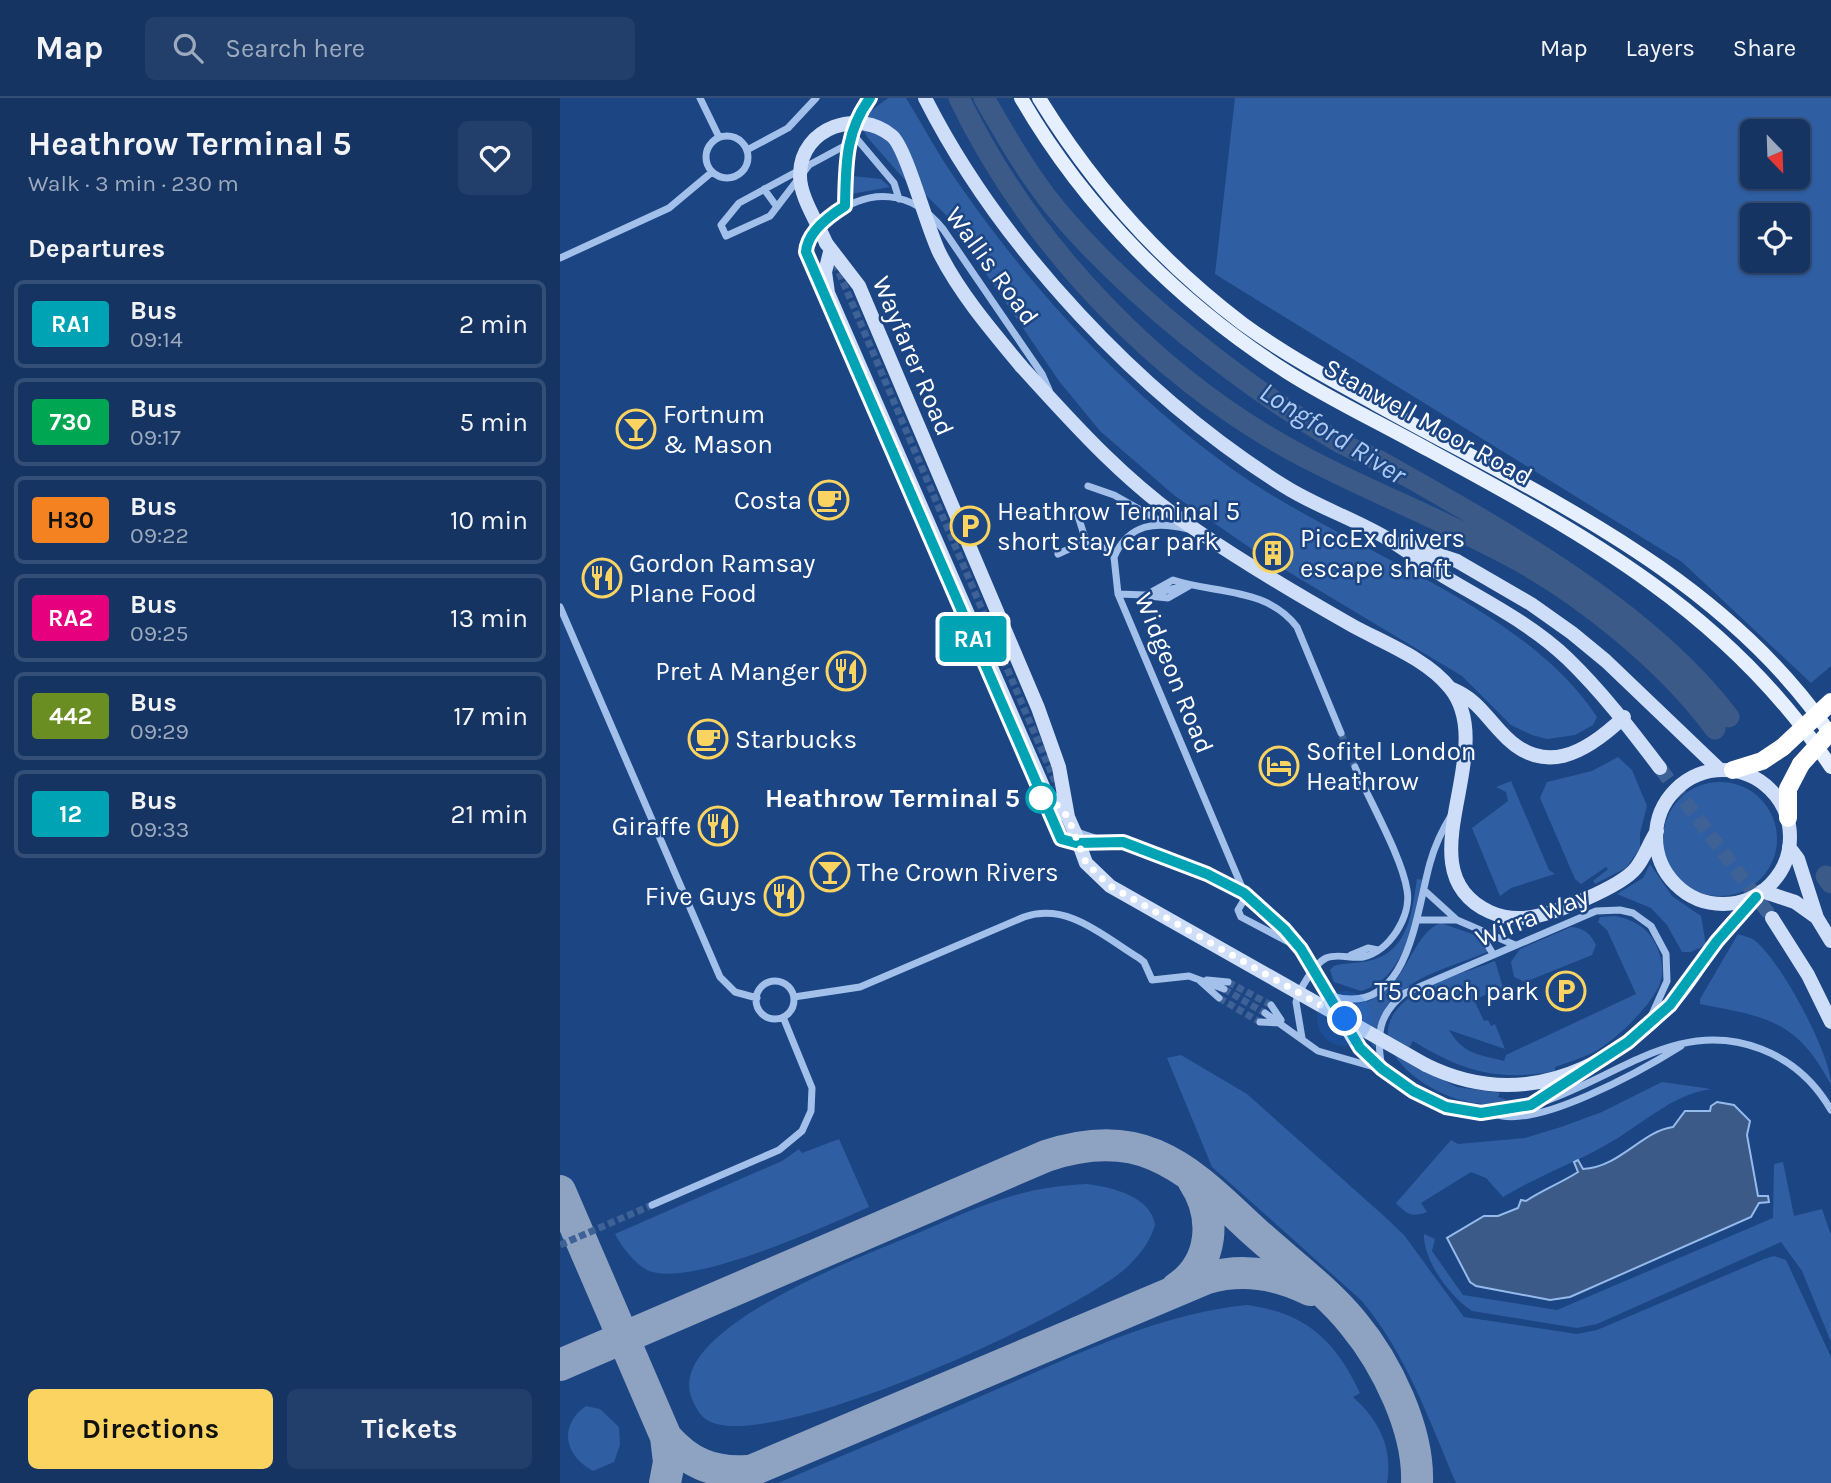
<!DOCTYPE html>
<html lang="en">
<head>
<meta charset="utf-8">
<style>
  :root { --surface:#153462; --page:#223f6b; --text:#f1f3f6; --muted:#9daabe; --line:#344f77; --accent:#fad360 }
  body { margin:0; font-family:Karla,sans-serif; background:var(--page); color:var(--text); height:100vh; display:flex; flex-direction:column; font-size:26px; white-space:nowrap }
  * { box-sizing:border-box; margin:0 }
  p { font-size:23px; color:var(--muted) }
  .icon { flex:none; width:38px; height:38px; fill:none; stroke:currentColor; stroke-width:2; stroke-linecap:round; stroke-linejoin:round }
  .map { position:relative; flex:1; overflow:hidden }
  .side { display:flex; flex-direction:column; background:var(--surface); width:560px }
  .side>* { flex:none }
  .badge { padding:0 14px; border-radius:5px; font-size:24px; line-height:46px }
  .needle { width:46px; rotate:157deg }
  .buttons { position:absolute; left:1180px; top:21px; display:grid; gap:14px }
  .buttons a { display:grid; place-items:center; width:70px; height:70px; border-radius:10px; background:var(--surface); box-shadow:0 2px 5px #0004,0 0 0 2px var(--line); font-size:35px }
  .you { position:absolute; width:35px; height:35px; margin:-18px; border:5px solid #fff; border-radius:50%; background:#1a73e8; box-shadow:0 0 0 10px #1a73e833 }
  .map>.badge { position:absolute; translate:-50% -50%; box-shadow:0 0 0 4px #fff }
  h2 { padding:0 28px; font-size:26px; line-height:63px }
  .round { display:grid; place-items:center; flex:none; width:74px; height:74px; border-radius:10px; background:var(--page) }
  .overview { display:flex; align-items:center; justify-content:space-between; height:119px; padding:0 28px }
  h1 { font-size:33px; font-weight:700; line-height:52px }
  .action { display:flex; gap:14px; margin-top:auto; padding:14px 28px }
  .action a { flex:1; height:80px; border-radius:10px; background:var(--accent); color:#111; font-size:28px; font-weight:700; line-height:80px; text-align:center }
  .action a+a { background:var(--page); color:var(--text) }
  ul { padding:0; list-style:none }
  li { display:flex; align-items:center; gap:21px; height:88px; margin:0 14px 10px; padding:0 14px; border:4px solid var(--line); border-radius:10px }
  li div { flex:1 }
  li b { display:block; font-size:26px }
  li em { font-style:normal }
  li .badge { min-width:77px; font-weight:700; text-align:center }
  header { display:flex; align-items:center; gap:42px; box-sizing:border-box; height:98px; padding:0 35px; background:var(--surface); border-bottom:2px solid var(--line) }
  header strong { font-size:33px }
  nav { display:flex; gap:38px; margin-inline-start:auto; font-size:24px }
  .search { width:490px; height:63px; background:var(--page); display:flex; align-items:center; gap:18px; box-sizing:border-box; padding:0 24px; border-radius:10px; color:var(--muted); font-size:26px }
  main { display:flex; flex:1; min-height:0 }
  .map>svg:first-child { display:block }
</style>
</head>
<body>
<header>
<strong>Map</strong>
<div class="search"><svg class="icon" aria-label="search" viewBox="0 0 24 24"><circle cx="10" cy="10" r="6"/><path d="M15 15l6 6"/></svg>Search here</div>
<nav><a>Map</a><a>Layers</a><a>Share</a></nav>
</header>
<main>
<section class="side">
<div class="overview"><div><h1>Heathrow Terminal 5</h1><p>Walk · 3 min · 230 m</p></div><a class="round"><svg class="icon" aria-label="heart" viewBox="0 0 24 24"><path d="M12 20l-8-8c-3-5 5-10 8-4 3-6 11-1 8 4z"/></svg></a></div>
<h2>Departures</h2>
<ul>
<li><span class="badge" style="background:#00a3b4;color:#fff">RA1</span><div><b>Bus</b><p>09:14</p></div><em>2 min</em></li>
<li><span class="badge" style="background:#00a651;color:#fff">730</span><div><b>Bus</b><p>09:17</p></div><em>5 min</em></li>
<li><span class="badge" style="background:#f58220;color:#111">H30</span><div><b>Bus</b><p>09:22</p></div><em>10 min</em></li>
<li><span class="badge" style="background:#e6007e;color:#fff">RA2</span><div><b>Bus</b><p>09:25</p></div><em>13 min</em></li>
<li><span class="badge" style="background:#6b8e23;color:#fff">442</span><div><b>Bus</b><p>09:29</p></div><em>17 min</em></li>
<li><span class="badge" style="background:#00a3b4;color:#fff">12</span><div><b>Bus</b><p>09:33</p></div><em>21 min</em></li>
</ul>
<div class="action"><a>Directions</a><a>Tickets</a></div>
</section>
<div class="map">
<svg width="1271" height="1385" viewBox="0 0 1271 1385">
  <rect width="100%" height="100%" fill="#1c4583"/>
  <path fill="#305ea2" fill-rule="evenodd" d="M 328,0 L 346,0 C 361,24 374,49 390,73 C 465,184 560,289 668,368 C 778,449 964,506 1037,619 L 1033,627 L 1015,637 L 987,641 L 972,637 L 951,627 L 902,578 L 722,470 L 720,464 L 726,459 L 702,445 L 700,452 L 696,454 L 615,398 L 540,333 L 499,283 L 386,117 L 368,99 L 344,81 L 307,39 L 303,32 L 308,15 Z
    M 675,0 L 1271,0 L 1271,568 L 1251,585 L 1122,464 L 655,176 ZM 1192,33 L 1237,33 L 1237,79 L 1192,79 ZM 1192,117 L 1237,117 L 1237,163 L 1192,163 Z
    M 292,78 L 321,81 L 330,89 L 291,96 Z
    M 1058,659 L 1072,672 L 1087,708 L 1080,735 L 1080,750 L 1066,770 L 1035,786 L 1033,783 L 1048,771 L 1046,769 L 1021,786 L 1015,781 L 980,700 L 987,684 L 1032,673 Z
    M 951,683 L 989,772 L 995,776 L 951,790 L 940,798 L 912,730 L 948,703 L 946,694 L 936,689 Z
    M1103 741a57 57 0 1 1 114 0a57 57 0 1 1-114 0Z
    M 1090,766 L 1112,798 L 1141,818 L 1146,847 L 1131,854 L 1122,854 L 1107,827 L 1091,810 L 1057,796 L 1083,780 Z
    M 857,781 L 865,782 C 855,819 845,882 801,893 L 774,884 L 770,872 L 774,868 C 786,864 799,866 812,862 C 849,852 852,813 857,781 Z
    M 1054,818 C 1072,821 1088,829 1096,847 C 1102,860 1105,874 1099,888 C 1090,909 1051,947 1030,956 C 1019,961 1006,965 995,969 L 995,973 C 938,984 902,973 853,943 L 845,957 L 847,964 L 897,989 L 940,995 L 938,999 L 947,1002 C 903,1023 788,957 842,906 C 865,884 905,875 935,863 L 943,889 L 914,902 L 924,923 L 928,922 L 931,928 L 935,926 L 945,951 L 889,932 C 904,957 918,956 944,963 L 946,957 L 1076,896 L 1047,832 L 1038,824 L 1040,819 Z
    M 881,825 L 918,838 L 930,853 C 883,873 816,884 817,947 L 814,949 L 787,906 C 848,907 846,837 881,825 Z
    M 1011,829 C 1024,830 1030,835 1036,847 L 1032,857 L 965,884 L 954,879 L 951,864 L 960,851 Z
    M 1178,836 C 1183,838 1190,839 1194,842 C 1220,861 1271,956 1271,987 C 1237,922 1207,919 1140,906 L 1140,901 Z
    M 621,957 L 687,996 L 824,1118 L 844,1137 L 904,1219 L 1017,1236 L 1037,1232 L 1204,1161 L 1214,1158 L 1226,1162 L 1271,1259 L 1271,1385 L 896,1385 C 869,1322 846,1255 801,1202 L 652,1069 L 607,960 Z
    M 1102,984 L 1151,991 C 1110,997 1081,1028 1046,1047 C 1012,1066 976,1079 943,1099 L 926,1080 L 911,1074 L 861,1105 L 867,1114 C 851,1120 847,1116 836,1105 L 891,1042 L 898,1046 L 965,1040 L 1001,1029 L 1042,1014 Z
    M 279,1041 L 309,1109 C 268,1127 128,1192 87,1172 C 74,1165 62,1149 55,1136 L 222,1063 L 239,1051 L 242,1055 Z
    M 1223,1064 L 1234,1118 L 1262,1111 L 1271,1137 L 1271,1244 L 1242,1173 L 1221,1144 L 1037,1226 L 1017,1230 L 912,1213 C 890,1199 863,1162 864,1136 L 875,1141 L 872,1153 L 903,1197 L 997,1212 L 1213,1120 L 1214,1066 Z
    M 527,1086 C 551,1089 591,1098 595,1127 C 590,1144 579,1158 566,1170 C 516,1216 205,1359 147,1322 C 140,1318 135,1308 132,1301 C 103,1233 301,1159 346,1140 C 383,1125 421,1106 459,1096 C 481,1090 504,1087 527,1086 Z
    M 687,1207 C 746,1215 775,1242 800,1295 L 793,1299 C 819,1322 833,1350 827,1385 L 218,1385 C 290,1354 363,1324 435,1292 C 516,1257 597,1216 687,1207 Z
    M 26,1308 L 40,1311 L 59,1329 L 60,1347 L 54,1364 L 33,1373 C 2,1356 0,1326 26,1308 Z"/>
  <path fill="#3b5a87" stroke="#95baec" stroke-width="2" d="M 1157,1004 L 1174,1007 L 1190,1023 L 1187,1037 L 1198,1098 L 1208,1098 L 1209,1104 L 1199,1105 L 1191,1119 L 1010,1199 L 990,1202 L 916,1188 L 910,1184 L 887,1140 L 924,1118 L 938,1118 L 958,1110 L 961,1102 L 966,1103 C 982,1092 1001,1085 1018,1074 L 1014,1064 L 1018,1062 L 1023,1071 C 1060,1069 1082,1033 1113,1029 L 1125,1013 L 1150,1013 L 1151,1008 Z"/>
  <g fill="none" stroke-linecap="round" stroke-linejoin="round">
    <path stroke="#3b5a87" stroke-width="21" d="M 399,0 C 471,150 602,286 750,362 C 814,395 882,422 946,456 C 1019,494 1106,564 1155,631
      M 424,0 C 446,38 468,77 496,111 C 568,197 681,286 777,343 C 792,352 810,357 825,366 C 942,432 1087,511 1169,619
      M 1266,778 L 1271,785"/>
    <path stroke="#8ea2c1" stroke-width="32" d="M 0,1093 L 106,1339 L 109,1364 L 105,1385
      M 617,1190 C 654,1165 657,1118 633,1082
      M 0,1267 L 486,1058 C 522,1046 560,1042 595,1057 C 635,1074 664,1106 696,1135 C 728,1164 766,1192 793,1225 C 827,1266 859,1332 857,1385
      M 106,1339 C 129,1365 152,1375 187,1373
      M 162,1385 L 647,1180 C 683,1170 718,1176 750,1192"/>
    <path stroke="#3e6196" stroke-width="7" stroke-dasharray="7 3.5" stroke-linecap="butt" d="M 246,154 L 263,195
      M 275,165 L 497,688
      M 781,635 L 795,669
      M 475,688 L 501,741
      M 668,884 L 711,907
      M 664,891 L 705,915
      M 659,900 L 700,924
      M 0,1147 L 92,1107"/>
    <path stroke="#3e6196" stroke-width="14" stroke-dasharray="14 7" stroke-linecap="butt" d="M 1100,670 L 1212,820"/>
    <path stroke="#a2c0ea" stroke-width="7" d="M 140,0 L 159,39
      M 291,34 L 334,85 L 339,101
      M146 59a21 21 0 1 1 42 0a21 21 0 1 1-42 0Z
      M 187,52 L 228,30 L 256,0
      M 249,67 L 210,118 L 166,138 L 161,127 L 179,105 Z
      M 249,67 L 288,46
      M 204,91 L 217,109
      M 285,108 C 286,67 285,34 310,0
      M 246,154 C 246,139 258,129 270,120 C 309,88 352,92 383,131 L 482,276 L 489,292
      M 0,160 L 109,110 L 152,74
      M 528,388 L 554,397 L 602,424
      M 518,418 L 526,443 L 556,455
      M 628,431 C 596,423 569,425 554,459 L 558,496 L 684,794
      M 498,456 L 526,443
      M 558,496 L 586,497 L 625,488
      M 586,497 L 613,482 C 655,496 707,489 737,529 L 781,635
      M 589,498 L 608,500 L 629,488
      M 0,509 L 160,879 L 175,894 L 197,900
      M 517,734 L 541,742
      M 501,741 C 522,747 543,740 564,745 C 593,751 661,778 686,796 C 714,816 738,844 757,873 C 769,893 777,915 789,934 C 812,970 857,1004 899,1012 C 1016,1032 1091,908 1201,951 C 1232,963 1255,984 1271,1012
      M 864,792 L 897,822 L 955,847
      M 687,797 L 678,812 L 681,819 L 738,849
      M 857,822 L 896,822
      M 919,833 L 933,856
      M 791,857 L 808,850 L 818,852
      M 647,882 L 668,884
      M 640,883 L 659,900
      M196 902a19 19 0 1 1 38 0a19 19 0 1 1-38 0Z
      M 772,898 C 849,921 856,814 870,765 C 875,747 882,732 892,716
      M 234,899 L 300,889 L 464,819 C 508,804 543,838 579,860 L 584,864 L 592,882 L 629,878 L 664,891
      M 711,907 L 721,922
      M 705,915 L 758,953 L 821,971
      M 700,924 L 720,925
      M 742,940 L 736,904 C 739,892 754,866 766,860 C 778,855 791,861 803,859 C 829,854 852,818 847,792 C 842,759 809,702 795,669
      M 822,970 C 816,938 818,916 845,895 L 1036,813 L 1060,812 L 1073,815 L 1091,828 L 1106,856 L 1107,883 L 1090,921
      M 980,1002 L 1013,978
      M 933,1015 C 972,1035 1086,970 1121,948
      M 92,1107 L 219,1052 L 242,1033 L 251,1013 L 252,990 L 223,919"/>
    <path stroke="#cedef8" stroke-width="14" d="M 365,0 C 441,150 582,299 724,388 C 757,409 795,421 828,441 C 848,453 866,467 885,479 C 927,504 973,527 1008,561 C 1043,595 1071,632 1100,670
      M 266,145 L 299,188 L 478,610 L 499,669 L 508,719 L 515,735
      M 270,154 L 265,174 L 268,195 L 485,693 L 507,718
      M 461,268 C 516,329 570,389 639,434 C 689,468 740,498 793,528 C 824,545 867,561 890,590 C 942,654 840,773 930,814 C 943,820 958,821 972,819 C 996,815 1061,789 1076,770 C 1085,759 1089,745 1097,733
      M 845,446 L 897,463 L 971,506 L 1012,535 L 1046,563 L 1160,672
      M 892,591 C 917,602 923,615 941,634 C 983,681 1026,655 1064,619
      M1096 739a67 67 0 1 1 134 0a67 67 0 1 1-134 0Z
      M 1229,749 L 1238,761 L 1257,820 L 1271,843
      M 1202,793 L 1235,804 L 1256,819
      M 1212,820 L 1248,877 L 1271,924
      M 866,967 C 957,1012 1043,976 1110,907 C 1129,888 1141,864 1157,843 C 1168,827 1183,814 1195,799"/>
    <path stroke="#e6effe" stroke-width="14" d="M 461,0 C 525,111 620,206 727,274 C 768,300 812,321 854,344 C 1016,432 1166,510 1271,669
      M 479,0 C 533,88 601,164 683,226 C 724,256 770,281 814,305 C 979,397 1161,475 1271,637"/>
    <path stroke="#fff" stroke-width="18" d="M 1173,672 L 1202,663 L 1223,649
      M 1228,720 L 1228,691 L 1241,666"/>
    <path stroke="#cedef8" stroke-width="14" d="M 266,145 C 258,125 239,98 240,76 C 241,29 299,10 332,38 C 347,51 367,131 380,156 C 401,197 432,233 461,268
      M 515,735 L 526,765 L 550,788 L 866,967"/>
    <path stroke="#fff" stroke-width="18" d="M 1223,649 L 1271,604
      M 1241,666 L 1271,633"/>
  </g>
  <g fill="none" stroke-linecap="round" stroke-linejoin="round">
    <defs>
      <path id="line" d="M 310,0 C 285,34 286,67 285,108 C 269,118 247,134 246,154 L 501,741 L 516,745 L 563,744 L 647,776 L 684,795 L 724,831 L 741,851 L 800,950 L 822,971 L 853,993 L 886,1009 L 921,1015 L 971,1007 L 1068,944 L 1110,907 L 1157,843 L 1196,799"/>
    </defs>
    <use href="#line" stroke="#fff" stroke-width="16"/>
    <use href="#line" stroke="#00a3b4" stroke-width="10"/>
    <path stroke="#fff" stroke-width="7" stroke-dasharray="0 12.6" d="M 481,700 L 485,694 L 508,719 L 526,765 L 550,788 L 785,921"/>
  </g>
  <defs>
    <symbol id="bar-ring" viewBox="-11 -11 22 22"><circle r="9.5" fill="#1c4583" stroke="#fad360" stroke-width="1.5"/><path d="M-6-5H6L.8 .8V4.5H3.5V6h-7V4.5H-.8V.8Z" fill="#fad360"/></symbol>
    <symbol id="cafe-ring" viewBox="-11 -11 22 22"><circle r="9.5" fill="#1c4583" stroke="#fad360" stroke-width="1.5"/><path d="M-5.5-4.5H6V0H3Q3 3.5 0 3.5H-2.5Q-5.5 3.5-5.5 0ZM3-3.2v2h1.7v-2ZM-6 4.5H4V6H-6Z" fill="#fad360"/></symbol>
    <symbol id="parking-ring" viewBox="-11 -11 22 22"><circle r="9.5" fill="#1c4583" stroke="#fad360" stroke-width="1.5"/><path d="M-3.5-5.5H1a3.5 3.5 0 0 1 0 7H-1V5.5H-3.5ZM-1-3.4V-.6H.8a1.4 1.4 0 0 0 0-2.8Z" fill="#fad360"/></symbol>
    <symbol id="building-ring" viewBox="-11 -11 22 22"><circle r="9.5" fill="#1c4583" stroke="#fad360" stroke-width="1.5"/><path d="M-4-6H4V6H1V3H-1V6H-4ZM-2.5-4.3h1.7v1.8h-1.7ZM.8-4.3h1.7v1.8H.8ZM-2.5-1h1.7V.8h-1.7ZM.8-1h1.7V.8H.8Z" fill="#fad360"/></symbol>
    <symbol id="restaurant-ring" viewBox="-11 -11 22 22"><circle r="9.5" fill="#1c4583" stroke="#fad360" stroke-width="1.5"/><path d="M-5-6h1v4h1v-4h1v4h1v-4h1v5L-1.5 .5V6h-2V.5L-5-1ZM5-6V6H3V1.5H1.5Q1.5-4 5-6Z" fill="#fad360"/></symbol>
    <symbol id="hotel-ring" viewBox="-11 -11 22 22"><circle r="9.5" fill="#1c4583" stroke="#fad360" stroke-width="1.5"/><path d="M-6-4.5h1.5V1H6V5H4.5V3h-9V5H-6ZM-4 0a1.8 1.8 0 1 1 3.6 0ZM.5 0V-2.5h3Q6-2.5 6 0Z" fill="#fad360"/></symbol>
  </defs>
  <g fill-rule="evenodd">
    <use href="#bar-ring" x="54" y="309" width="44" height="44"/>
    <use href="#cafe-ring" x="247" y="380" width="44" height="44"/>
    <use href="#parking-ring" x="388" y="406" width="44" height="44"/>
    <use href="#building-ring" x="691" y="433" width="44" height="44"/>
    <use href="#restaurant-ring" x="20" y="458" width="44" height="44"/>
    <use href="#restaurant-ring" x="264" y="551" width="44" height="44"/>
    <use href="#cafe-ring" x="126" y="619" width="44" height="44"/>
    <use href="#hotel-ring" x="697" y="646" width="44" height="44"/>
    <use href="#restaurant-ring" x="136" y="706" width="44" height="44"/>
    <use href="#bar-ring" x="248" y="752" width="44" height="44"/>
    <use href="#restaurant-ring" x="202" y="776" width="44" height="44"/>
    <use href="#parking-ring" x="984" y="871" width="44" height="44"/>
  </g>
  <circle fill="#fff" stroke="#00a3b4" stroke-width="3.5" cx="481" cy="700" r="14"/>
  <g text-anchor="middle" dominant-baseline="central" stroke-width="5" stroke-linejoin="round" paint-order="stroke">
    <g font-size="26" fill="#fff" stroke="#1c4583">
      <text transform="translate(432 168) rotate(54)">Wallis Road</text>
      <text transform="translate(353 258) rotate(67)">Wayfarer Road</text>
      <text transform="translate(868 324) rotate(29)">Stanwell Moor Road</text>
      <text transform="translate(614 575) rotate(68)">Widgeon Road</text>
      <text transform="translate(972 819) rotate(-22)">Wirra Way</text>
    </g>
    <g font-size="26" fill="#fff" stroke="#1c4583" text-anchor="start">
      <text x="103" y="316">Fortnum<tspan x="103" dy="30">&amp; Mason</tspan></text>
      <text x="242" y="402" text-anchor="end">Costa</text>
      <text x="437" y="413">Heathrow Terminal 5<tspan x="437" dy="30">short stay car park</tspan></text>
      <text x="740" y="440">PiccEx drivers<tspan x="740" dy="30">escape shaft</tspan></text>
      <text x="69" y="465">Gordon Ramsay<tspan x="69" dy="30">Plane Food</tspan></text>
      <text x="259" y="573" text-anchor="end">Pret A Manger</text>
      <text x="175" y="641">Starbucks</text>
      <text x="746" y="653">Sofitel London<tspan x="746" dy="30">Heathrow</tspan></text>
      <text x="131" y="728" text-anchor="end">Giraffe</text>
      <text x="297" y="774">The Crown Rivers</text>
      <text x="197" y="798" text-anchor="end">Five Guys</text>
      <text x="979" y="893" text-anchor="end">T5 coach park</text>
    </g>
    <g font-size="26" font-weight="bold" fill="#fff" stroke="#1c4583" text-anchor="end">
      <text x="460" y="700">Heathrow Terminal 5</text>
    </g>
    <g font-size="28" font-style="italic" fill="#aecaf2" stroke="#1c4583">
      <text transform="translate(773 335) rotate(32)">Longford River</text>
    </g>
  </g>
</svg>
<div class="buttons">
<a><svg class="needle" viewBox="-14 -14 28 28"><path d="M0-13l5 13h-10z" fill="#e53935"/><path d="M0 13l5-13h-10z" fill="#9daabe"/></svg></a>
<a><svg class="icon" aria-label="locate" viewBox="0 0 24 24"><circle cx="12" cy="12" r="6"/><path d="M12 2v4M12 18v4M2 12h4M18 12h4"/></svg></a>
</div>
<div class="you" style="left:785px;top:921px"></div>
<b class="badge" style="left:413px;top:541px;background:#00a3b4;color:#fff">RA1</b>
</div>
</main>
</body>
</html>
